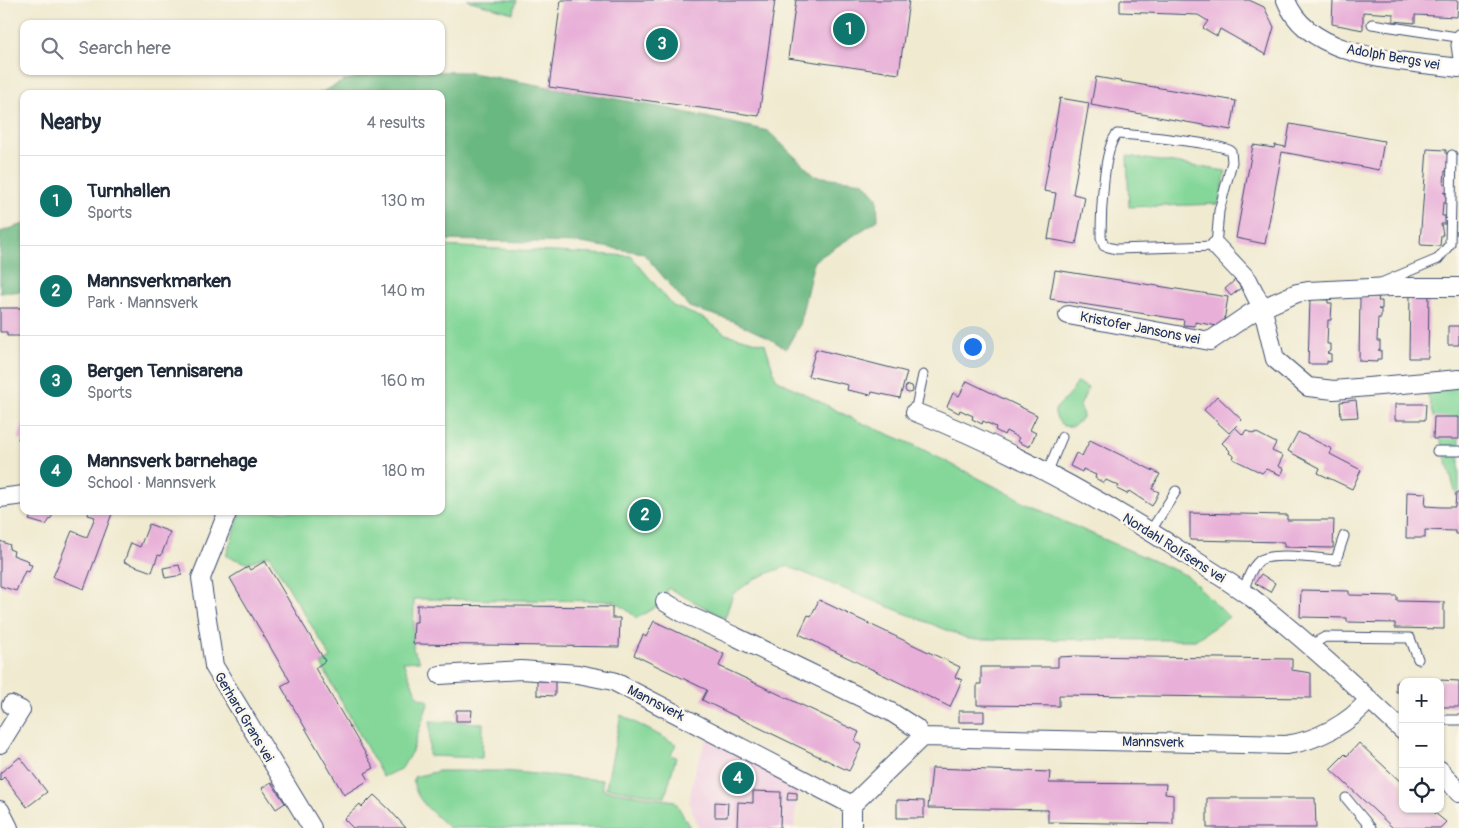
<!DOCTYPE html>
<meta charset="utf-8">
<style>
:root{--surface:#fff;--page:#f2f2f3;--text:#1f2937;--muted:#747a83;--line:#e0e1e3;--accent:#0f766e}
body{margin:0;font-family:Pangolin,sans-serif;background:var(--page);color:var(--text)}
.controls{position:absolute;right:15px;bottom:15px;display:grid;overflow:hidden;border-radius:10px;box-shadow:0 1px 4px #0004}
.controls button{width:45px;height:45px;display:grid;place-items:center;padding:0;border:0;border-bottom:1px solid var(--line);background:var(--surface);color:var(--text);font:25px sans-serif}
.you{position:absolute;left:972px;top:346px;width:18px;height:18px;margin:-12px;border:4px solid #fff;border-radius:50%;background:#1a73e8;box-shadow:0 0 0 8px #1a73e833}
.badge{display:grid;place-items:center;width:32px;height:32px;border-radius:50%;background:var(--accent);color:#fff;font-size:16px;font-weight:700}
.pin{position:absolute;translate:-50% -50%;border:2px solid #fff;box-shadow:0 1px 5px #0006}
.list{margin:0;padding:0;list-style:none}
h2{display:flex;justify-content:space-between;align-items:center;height:65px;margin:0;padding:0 20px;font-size:21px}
h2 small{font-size:16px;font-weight:400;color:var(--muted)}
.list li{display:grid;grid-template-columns:32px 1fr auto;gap:15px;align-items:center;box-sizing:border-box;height:90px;padding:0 20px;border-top:1px solid var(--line)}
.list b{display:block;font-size:19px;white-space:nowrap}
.list p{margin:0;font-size:16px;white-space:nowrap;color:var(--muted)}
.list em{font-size:16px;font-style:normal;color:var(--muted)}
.icon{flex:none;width:28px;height:28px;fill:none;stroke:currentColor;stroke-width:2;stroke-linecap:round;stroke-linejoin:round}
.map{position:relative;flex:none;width:1459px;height:828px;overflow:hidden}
.search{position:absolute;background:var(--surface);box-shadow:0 1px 4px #0004;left:20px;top:20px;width:425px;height:55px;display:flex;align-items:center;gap:12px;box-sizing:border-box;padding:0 18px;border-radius:10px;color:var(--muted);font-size:19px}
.panel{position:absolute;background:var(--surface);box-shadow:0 1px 4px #0004;left:20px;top:90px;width:425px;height:425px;border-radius:10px}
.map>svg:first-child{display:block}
</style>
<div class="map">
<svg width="1459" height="828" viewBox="0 0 1459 828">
<rect width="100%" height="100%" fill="#fbf7ec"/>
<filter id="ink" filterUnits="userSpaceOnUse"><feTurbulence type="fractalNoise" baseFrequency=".02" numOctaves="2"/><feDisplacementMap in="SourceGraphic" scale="10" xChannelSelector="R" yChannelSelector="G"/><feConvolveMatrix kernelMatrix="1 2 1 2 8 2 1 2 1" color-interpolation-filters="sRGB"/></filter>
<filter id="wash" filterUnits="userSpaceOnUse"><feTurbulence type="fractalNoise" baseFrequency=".0096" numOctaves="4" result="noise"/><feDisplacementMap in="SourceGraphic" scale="20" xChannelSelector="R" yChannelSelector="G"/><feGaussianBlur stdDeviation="1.12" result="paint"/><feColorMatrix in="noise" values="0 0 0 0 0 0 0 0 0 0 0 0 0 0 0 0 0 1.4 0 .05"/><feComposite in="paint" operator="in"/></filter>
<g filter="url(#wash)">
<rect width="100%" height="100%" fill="#f0ead0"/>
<path fill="#f1d0e2" d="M707,738L798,786L794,828H699L689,802L695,770Z"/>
<path fill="#84d799" stroke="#50837c" d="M467,0H517L513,13Z
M1127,156L1226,171L1219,204L1129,207Z
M441,246L631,256L673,306L705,319L725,334L765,344L776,379L855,420L914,445L1058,519L1188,576L1229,617L1195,640L969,639L787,566L754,579L733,594L725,618L668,588L659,605L637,618L615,601L414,599L413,650L420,661L403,662L418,697L429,701L412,751L402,768L383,777L321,664L331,658L269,555L247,563L226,556L241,511H441Z
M1077,382L1088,388L1080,406L1083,415C1078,425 1074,427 1063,426C1047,409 1058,408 1068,396C1071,392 1074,386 1077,382Z
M1459,386V505L1426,389Z
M621,715L676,744L671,755L676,757L665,797L606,788Z
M430,721L483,723L482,758L429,756Z
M439,771H502L602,780L603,790L675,801L690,828H449C435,814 411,798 414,777Z"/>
<path fill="#6bb881" stroke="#437470" d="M387,71L466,72L666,108L768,131L815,176L864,182L877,197L878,220L814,261L799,326L786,349L769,338L733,321L689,307L643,253L580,243L441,240V94H318L346,80Z
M24,224V291L0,293V232Z"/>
<g id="blocks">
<path fill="#e8afd8" d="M561,0H775L759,116L549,87Z
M796,0H909L899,74L788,58Z
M1120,0H1249L1264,7L1274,27L1266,55L1220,29L1217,36L1203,28L1208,21L1198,15L1120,12Z
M1333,0H1458L1457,17L1415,15V23L1393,21V14L1363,12V30L1332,24Z
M1096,77L1236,101L1231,130L1091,105Z
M1060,98L1089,103L1073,194L1085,197L1076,244L1048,239L1056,193L1044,191Z
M1290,124L1384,141L1379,170L1282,152L1265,244L1236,238L1253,145L1274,148L1275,145L1286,147Z
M1427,149L1446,150V154H1450L1447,171H1445L1444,184H1448L1447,193L1443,192L1446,194V203H1443L1442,216H1445V224H1441L1443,235H1441L1440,246L1421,245L1420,243Z
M1055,270L1228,297L1223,327L1195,322V326L1183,325L1184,320L1050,299Z
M1235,280L1241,288L1231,296L1225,289Z
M1410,293L1429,294L1428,358H1409Z
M1360,297H1379L1378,301H1382V309H1378L1381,310V318H1378L1377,341H1380V349L1378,350H1381V359H1377V362L1359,361Z
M1310,299L1328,300V303H1332L1331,320H1328L1327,344H1330V351L1327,353L1331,354V362L1327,361V364H1308Z
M0,308H24V336H7V332H0Z
M1448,326H1459V345H1448Z
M816,349L907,372L900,398L872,392L871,395L847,390L848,385L808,376Z
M967,381L1037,415L1030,430L1036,433L1029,447L1017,441L1019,438L1006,431L1004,435L995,430L996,427L983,421L982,424L972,419L973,416L960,410L959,413L947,407L953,393L959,396Z
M905 389a4 4 0 1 1 8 0a4 4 0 1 1-8 0Z
M1217,396L1242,420L1229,433L1204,410Z
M1356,400L1358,417L1341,418L1340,402Z
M1395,404H1426L1425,420H1395Z
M1434,417H1459V439H1433Z
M23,424H24V441L18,439Z
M1236,428L1243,435L1246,430L1254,434L1255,432L1276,443L1272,451L1283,456L1278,466L1284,469L1281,475L1266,469L1262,473L1233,459L1234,456L1229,453L1230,451L1222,443Z
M1298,432L1332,449L1330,454L1361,470L1352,489L1318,473L1320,468L1288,451Z
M1090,440L1160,474L1152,489L1159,492L1152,506L1129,491L1127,494L1117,489L1119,486L1106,480L1104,483L1095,478L1096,475L1083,469L1082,472L1070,466L1076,453L1082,456Z
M1407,492L1426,493L1425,506L1441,507H1455L1456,493H1459V534H1455V531L1425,530V538H1406Z
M34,511H48L53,515L46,525L29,520Z
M89,511H113L84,589L53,577L72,531L87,537L95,517L88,515Z
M1190,513L1287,515V520H1334L1333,548L1284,547V542L1190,540Z
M149,524L170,532L161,556L158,555L152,572L124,562L131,543L140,547Z
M0,541L10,545L9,549L14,551L13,555L29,561L28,564L32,565L29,572L25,571L16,591L0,586Z
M265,561L325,661L315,668L374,768L365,773L369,780L344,795L281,686L290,681L230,578L248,567L250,570Z
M179,565L182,575L165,578L163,568Z
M1261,574L1275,583L1270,592L1255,583Z
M1301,590L1349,591V595L1397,596V601L1444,602V629L1395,628V623L1347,622V618L1300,617Z
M819,600L960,667L955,677L962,680L950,707L799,634L808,615L811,616Z
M417,605L612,607V618H620L619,647L413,644L414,622H417Z
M654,621L724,654L719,666L859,732L855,741L862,745L849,771L702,700L707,690L634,655L643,635L646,637Z
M1078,656L1292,659V670L1311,673V698L1059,695V706L977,705V684H981V667H1058V657Z
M1404,680H1434V682H1404Z
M1440,680L1459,681V707H1440Z
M537,681H555V696L537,695Z
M1396,682H1403V692H1396Z
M456,710H472L471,721H456Z
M959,711H984V722H959Z
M1359,743L1402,783L1403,809H1430L1446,822L1440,828H1393L1330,769L1345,754L1347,756Z
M20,757L47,792L27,807L4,777L0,781V773Z
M932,768L1050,772L1049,783L1166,784L1165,794L1173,795V824L1048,822V810L928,808Z
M271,782L285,803L276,809L262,788Z
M753,791L781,792L780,828H737L738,802L753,803Z
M788,792L797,793V800H787Z
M374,795L389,809L406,828H353L344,819L360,804L362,807Z
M1207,798H1315L1316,828H1207Z
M897,800L924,801V818H897Z
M715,802L728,803L727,817H715Z"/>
</g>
</g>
<g filter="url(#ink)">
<use href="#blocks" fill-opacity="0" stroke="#3b4b6f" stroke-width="1"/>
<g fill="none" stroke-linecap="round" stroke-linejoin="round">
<defs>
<path id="service" d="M1372,24L1457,37
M1459,34L1456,45L1459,66
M1117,134C1135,135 1221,143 1231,151L1232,162L1219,211L1216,246L1116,249L1104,246L1101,237C1101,216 1103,147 1117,134Z
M1381,283L1438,259L1450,244L1452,155
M915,412L923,375
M1437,451H1459
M1047,473L1062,437
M1150,532L1176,491
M1243,592C1247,581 1250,569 1259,561C1271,551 1320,559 1336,560L1344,536
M1309,646L1325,637L1410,638L1418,659
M1440,720H1459
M1346,798L1371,828"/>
<path id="minor" d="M1286,0C1308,60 1406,61 1459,68
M1216,246L1248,280L1263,310L1275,359L1308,387L1334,390L1459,379
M1068,315L1210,341L1251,313L1297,293L1308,291L1390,287H1459
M915,412C1004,446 1089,493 1170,544C1197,562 1226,579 1252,598C1305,639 1354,685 1403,731
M0,498L24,495
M228,511L201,578L214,666L312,828
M665,602L683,613L734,636L891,712L916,728L922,737
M440,675L521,670L578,674L613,681L852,805V828
M0,744L21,710L11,705
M1440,770L1459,793
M852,805L922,737L1286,745C1316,741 1351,723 1369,699
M0,810L9,828"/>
</defs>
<use href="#service" stroke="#3b4b6f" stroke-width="11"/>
<use href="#minor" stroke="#3b4b6f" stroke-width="20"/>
<use href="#service" stroke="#fff" stroke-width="9"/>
<use href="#minor" stroke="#fff" stroke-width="18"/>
</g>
</g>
<g text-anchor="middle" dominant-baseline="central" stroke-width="5" stroke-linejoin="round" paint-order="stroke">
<g font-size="14" fill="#1b2f5e" stroke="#fbf7ec">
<text transform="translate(1393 57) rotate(10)">Adolph Bergs vei</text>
<text transform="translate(1140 328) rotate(11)">Kristofer Jansons vei</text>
<text transform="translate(1174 548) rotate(32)">Nordahl Rolfsens vei</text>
<text transform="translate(656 703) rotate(27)">Mannsverk</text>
<text transform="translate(244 717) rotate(59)">Gerhard Grans vei</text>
<text transform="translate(1153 742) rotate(1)">Mannsverk</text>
</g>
</g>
</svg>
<div class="controls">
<button>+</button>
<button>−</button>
<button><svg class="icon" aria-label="locate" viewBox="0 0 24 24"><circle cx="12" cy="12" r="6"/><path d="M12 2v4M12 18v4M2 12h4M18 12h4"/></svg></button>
</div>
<div class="you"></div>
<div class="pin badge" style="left:849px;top:29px">1</div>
<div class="pin badge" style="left:645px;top:515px">2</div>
<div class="pin badge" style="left:662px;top:44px">3</div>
<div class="pin badge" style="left:738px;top:778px">4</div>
<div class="search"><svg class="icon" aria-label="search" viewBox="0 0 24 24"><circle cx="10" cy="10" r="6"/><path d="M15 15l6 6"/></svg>Search here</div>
<section class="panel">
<h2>Nearby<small>4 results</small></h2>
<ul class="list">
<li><span class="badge">1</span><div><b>Turnhallen</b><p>Sports</p></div><em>130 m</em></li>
<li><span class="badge">2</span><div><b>Mannsverkmarken</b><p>Park · Mannsverk</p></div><em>140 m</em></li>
<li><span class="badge">3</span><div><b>Bergen Tennisarena</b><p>Sports</p></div><em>160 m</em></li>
<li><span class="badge">4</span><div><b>Mannsverk barnehage</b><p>School · Mannsverk</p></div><em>180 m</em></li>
</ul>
</section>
</div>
